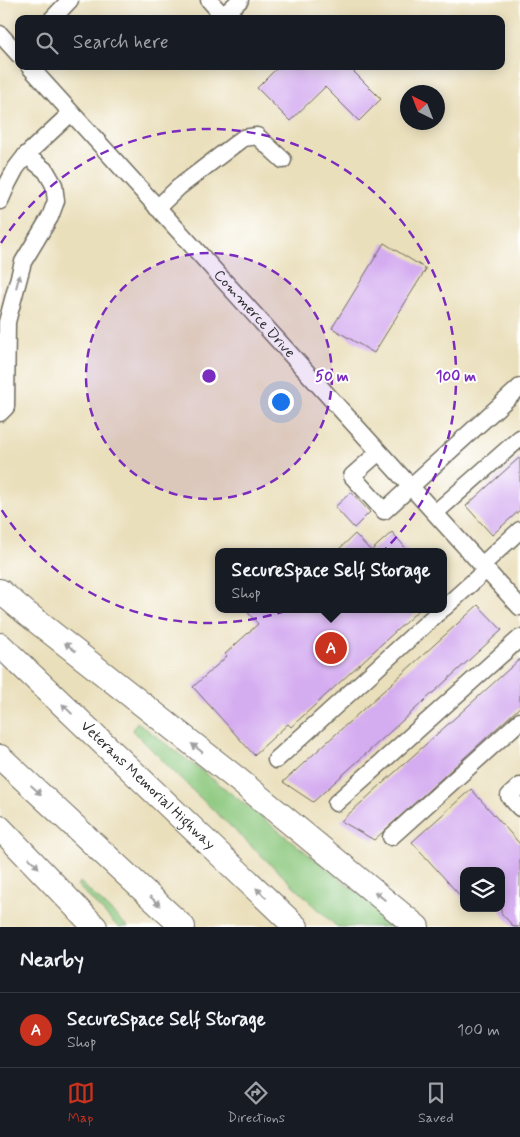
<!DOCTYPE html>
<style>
:root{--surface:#171b24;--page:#20242c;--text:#f1f3f6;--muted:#9ea1a6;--line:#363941;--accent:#c8321e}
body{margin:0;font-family:Mynerve,sans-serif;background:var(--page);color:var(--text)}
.controls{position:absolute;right:15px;bottom:15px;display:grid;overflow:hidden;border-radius:10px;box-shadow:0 2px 12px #0003}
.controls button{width:45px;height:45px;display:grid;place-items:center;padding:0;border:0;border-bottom:1px solid var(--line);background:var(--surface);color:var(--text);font:25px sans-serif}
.compass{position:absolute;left:400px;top:85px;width:45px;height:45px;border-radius:50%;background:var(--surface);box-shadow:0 2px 12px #0003;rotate:318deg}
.you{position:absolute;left:280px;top:401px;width:18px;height:18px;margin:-12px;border:4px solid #fff;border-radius:50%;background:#1a73e8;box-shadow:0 0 0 8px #1a73e833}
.badge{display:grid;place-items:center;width:32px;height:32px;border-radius:50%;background:var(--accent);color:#fff;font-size:16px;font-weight:700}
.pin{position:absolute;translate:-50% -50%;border:2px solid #fff;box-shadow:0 1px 5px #0006}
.popup{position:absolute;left:215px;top:548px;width:232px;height:65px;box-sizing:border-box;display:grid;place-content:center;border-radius:10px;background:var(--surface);filter:drop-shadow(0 1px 4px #0005);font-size:16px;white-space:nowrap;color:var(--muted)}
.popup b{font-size:19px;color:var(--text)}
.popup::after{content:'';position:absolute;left:50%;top:100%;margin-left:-10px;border:10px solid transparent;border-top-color:var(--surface)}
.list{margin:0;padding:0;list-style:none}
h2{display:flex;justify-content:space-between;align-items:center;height:65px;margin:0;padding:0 20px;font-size:21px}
h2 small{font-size:16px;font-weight:400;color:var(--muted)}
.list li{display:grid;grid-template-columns:32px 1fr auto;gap:15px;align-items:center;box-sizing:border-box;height:75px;padding:0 20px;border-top:1px solid var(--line)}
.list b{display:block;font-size:19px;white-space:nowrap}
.list p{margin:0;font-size:16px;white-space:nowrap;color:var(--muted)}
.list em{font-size:16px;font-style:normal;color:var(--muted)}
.icon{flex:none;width:28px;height:28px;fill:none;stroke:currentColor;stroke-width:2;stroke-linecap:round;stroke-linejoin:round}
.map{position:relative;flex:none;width:520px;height:927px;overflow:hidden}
.search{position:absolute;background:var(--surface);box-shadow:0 2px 12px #0003;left:15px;right:15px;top:15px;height:55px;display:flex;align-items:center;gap:12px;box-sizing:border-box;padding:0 18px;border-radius:10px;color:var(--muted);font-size:19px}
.sheet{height:140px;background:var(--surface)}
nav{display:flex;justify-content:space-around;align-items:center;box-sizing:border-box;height:70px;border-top:1px solid var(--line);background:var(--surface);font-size:14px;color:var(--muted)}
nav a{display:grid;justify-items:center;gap:2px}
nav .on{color:var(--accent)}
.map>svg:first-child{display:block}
</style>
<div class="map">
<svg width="520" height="927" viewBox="0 0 520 927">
<rect width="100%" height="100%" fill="#fff"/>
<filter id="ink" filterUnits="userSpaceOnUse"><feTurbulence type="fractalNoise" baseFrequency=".02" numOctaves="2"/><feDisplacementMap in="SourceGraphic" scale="10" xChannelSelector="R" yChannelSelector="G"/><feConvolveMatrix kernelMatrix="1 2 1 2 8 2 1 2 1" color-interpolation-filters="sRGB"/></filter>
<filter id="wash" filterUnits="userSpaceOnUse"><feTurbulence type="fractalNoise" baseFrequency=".0096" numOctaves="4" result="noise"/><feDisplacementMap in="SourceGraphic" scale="20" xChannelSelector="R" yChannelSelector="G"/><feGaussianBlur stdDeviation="1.12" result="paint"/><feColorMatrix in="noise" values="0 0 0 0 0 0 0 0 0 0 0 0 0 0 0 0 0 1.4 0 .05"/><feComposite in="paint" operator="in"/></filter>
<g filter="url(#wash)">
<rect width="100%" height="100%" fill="#eadfbb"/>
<path fill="#8bc77d" stroke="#5b7954" d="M137,722L223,787L401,927H337L191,789L132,730Z
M80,882L128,927H118L77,885Z"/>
<g id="blocks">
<path fill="#d4acf0" d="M279,66H348L381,99L359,121L325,87L290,121L257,88Z
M384,243L426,269L374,353L332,328Z
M520,457V510L492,535L466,506Z
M351,492L370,512L354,528L335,507Z
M392,532L409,552H336L355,534L371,551Z
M478,605L502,630L313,802L283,782Z
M245,609H420L291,727L288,724L254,755L193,687L227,656L225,654L258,624Z
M520,659V707L374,840L341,821Z
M471,789L520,844V927H514L501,913V871H464V900L412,842Z"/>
</g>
</g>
<g filter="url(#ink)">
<use href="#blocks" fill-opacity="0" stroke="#6e6a5d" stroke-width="1"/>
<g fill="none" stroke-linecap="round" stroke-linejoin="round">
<defs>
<g id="minor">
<path d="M209,0L223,16L240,0"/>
<path d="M52,19L70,0"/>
<path d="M0,34L19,55"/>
<path id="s1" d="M29,66L520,607"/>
<path d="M0,201L8,183L16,168L26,155L71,113"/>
<path d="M157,208L179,187L243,138L257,136L283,160"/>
<path d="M0,413L6,407L7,322L23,262L50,217L56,201L54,185L46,171L26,155"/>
<path d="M379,452L352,476L384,511L520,387"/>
<path d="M435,513L520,438"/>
<path d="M482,565L520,530"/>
<path d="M444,608L486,570"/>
<path d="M276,760L442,609"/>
<path d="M520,786L509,796L520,808"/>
<path d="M336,803L520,638"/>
<path d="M391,837L520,721"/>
</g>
<g id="highway">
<path d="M0,591L25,612L236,778L417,927"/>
<path id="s2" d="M0,645L296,927"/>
<path d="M0,757L183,927"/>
<path d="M0,828L95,927"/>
</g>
</defs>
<use href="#minor" stroke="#6e6a5d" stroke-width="19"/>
<use href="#highway" stroke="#6e6a5d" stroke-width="26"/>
<use href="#minor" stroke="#fff" stroke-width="16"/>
<use href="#highway" stroke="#fff" stroke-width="24"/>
</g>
<defs><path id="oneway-solid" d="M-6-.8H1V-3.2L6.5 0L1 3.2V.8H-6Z" transform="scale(1.25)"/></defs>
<g fill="#a0a0a0">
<use href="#oneway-solid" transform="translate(18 281) rotate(-75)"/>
<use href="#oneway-solid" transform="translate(70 647) rotate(-142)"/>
<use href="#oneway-solid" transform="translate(67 709) rotate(-136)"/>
<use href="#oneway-solid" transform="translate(197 748) rotate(-142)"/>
<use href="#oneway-solid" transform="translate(36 790) rotate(43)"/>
<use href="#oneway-solid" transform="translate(34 863) rotate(46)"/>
<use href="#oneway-solid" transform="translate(261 893) rotate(-136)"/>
<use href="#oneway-solid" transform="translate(380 896) rotate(-141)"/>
<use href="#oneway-solid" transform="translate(155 901) rotate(42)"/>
</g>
</g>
<circle cx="209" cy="376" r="123" fill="#7b2cbf" fill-opacity=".12"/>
<g fill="none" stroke="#7b2cbf" stroke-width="2.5" stroke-dasharray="9 6">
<circle cx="209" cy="376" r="123"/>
<path d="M1 243A247 247 0 1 1 1 509"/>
</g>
<g text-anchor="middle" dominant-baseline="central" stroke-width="4" stroke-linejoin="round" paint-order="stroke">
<g font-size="15" fill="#2b2b2b" stroke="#fff">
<text stroke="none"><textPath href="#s1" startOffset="335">Commerce Drive</textPath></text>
<text stroke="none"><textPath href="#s2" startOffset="204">Veterans Memorial Highway</textPath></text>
</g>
</g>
<circle cx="209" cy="376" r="8" fill="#7b2cbf" stroke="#fff" stroke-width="2.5"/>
<g font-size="15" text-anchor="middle" font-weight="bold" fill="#7b2cbf" stroke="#fff" stroke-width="4" stroke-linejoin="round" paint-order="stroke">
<text x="332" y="381">50 m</text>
<text x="456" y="381">100 m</text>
</g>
</svg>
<div class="controls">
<button><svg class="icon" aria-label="layers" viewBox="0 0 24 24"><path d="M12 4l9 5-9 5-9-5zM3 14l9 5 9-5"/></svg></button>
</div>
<svg class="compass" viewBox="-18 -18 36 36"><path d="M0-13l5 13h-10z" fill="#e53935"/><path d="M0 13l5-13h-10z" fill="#9ea1a6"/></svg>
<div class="you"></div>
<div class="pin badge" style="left:331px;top:648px">A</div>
<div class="popup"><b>SecureSpace Self Storage</b>Shop</div>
<div class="search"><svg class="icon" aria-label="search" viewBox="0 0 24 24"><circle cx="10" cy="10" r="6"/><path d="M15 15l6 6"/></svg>Search here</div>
</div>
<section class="sheet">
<h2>Nearby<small></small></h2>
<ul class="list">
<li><span class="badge">A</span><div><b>SecureSpace Self Storage</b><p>Shop</p></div><em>100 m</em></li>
</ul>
</section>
<nav>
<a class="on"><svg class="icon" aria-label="map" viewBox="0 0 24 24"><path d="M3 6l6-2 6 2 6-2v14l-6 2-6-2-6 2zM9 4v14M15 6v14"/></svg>Map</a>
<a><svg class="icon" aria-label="directions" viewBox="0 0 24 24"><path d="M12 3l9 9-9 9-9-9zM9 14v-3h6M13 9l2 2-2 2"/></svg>Directions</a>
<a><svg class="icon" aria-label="saved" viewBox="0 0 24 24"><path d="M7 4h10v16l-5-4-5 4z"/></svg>Saved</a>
</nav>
